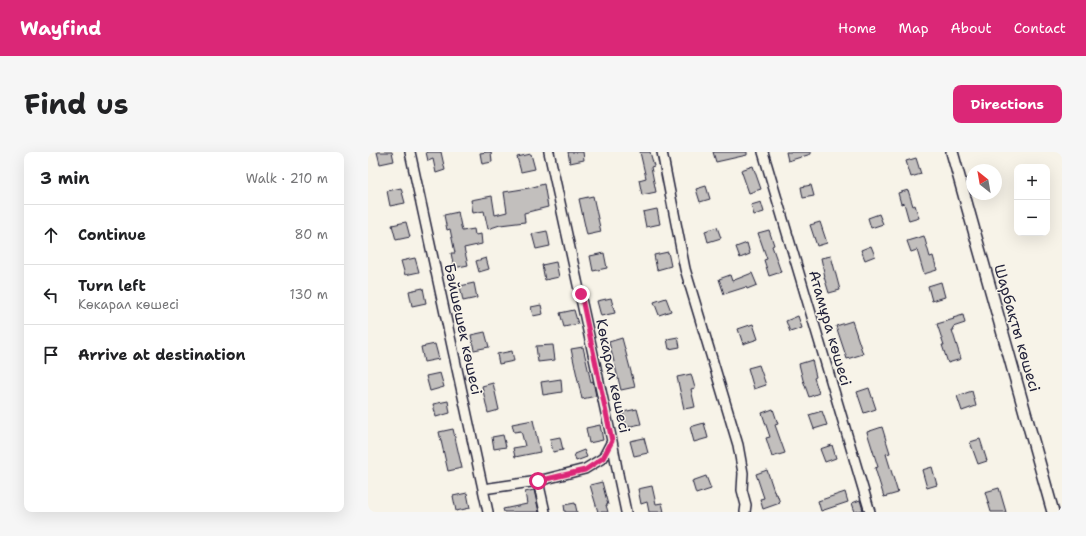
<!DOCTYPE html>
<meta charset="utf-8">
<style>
:root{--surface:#fff;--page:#f6f6f6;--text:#202124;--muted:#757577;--line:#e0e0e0;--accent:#db2777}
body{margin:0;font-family:"Shantell Sans",sans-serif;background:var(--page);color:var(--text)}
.controls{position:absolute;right:12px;top:12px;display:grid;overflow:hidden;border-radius:8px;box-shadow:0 4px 16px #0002}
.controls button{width:36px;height:36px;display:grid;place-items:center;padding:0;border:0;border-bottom:1px solid var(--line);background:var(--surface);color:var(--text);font:20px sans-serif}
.compass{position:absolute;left:598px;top:12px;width:36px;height:36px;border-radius:50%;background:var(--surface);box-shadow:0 4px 16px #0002;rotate:329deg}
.stop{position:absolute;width:12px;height:12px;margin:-9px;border:3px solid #db2777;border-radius:50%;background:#fff}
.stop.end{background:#db2777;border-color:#fff;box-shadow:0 1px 4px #0008}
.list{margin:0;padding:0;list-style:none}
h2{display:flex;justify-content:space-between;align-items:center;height:52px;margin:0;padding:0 16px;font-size:17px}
h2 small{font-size:13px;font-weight:400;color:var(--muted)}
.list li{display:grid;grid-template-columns:26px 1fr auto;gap:12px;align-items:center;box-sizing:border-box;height:60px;padding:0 16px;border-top:1px solid var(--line)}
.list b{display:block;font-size:15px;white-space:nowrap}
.list p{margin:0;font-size:13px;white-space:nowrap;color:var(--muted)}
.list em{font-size:13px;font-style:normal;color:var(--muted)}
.icon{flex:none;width:22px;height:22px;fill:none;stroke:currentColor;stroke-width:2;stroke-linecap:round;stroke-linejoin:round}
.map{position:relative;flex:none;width:694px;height:360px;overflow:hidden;border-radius:8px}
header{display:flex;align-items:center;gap:24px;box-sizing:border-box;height:56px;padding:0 20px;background:var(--accent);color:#fff}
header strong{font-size:19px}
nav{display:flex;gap:22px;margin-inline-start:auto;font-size:14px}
.intro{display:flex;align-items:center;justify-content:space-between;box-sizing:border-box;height:96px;padding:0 24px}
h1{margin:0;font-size:28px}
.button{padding:10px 18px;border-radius:8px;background:var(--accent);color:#fff;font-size:14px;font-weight:700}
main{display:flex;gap:24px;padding:0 24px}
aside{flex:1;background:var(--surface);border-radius:8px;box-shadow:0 4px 16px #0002}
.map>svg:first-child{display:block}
</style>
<header>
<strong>Wayfind</strong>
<nav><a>Home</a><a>Map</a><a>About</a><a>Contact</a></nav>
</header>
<div class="intro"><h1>Find us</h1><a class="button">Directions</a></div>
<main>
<aside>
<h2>3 min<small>Walk · 210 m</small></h2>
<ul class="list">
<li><svg class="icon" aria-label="ahead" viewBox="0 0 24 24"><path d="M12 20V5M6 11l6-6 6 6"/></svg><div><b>Continue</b></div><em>80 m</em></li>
<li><svg class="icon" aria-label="left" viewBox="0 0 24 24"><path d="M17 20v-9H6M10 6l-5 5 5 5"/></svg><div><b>Turn left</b><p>Көкарал көшесі</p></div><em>130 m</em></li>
<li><svg class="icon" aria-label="arrive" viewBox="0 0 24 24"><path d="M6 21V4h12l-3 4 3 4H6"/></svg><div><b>Arrive at destination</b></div></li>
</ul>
</aside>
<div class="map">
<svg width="694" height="360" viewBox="0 0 694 360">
<rect width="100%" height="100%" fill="#f7f3e8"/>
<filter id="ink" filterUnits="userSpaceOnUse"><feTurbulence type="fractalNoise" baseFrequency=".025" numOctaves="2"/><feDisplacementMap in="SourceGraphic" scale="8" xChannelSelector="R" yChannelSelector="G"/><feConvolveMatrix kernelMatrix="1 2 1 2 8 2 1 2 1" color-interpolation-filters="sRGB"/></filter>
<g filter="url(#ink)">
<path fill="#c2bfbd" stroke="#22223b" d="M9,0H24L26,9L12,12Z
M58,0H73L77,18L68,21L65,7L60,9Z
M119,0H123L124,10L114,12L112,1Z
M200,0H215L216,8L202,11Z
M272,0H282L286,14L283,15L288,40L274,43L271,28L278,26Z
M345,0H379V3L348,10Z
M418,0H443V2L420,9Z
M163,2L167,17L153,20L149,5Z
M548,6L553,22L543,25L538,9Z
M385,14L393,37L381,41L373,18Z
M176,32L180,55L156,61L157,70L132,73L120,77L116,59L105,61L103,48L124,44L127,63L139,60L136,40L161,36Z
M443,33L446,44L435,46L433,35Z
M338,34L342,47L332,50L328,37Z
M33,36L37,51L22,54L19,39Z
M540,38L545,54L547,53L551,66L541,69L536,51L533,52L530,41Z
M225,44L233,80L219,83L211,47Z
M393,50L396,60L386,63L383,53Z
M289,57L292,72L278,75L275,60Z
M90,60L94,79L106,77L107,83L113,82L114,92L96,96L100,113L86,116L83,101H87L82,77L79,78L76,63Z
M511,62L515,72L503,76L500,66Z
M38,70L42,85L28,88L24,73Z
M452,70L459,91L449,94L442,73Z
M349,75L353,86L340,90L337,79Z
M401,78L406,93L404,94L413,120L401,124L396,108L399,107L390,81Z
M179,79L182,94L168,97L164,82Z
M556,84L562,105L565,104L569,118L556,122L549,98L543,100L539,89Z
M379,91L382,102L372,106L368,95Z
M503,94L507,104L497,108L493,98Z
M300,100L303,114L289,118L286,103Z
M236,101L239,116L225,119L222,104Z
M463,104L472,138L461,141L456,125H457L453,106Z
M47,106L51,120L37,123L33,109Z
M118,106L121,117L111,120L108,109Z
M188,110L191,125L177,128L174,113Z
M384,121L389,133L379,137L378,135L356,142L351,127L362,123L364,129Z
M573,130L577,145L564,149L560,134Z
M106,131L109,146L95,149L92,134Z
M55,136L58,151L44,154L41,139Z
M243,146L247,161L233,164L229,149Z
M298,146L303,159L291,163L286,150Z
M173,153L175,162L165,164L163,155Z
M206,158L210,172L196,175L192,161Z
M595,163L597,171L585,175L586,178H584L593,207L580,211L574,193H576L569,172L586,167L585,166Z
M430,164L434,176L422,180L418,169Z
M484,169L495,202L479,207L468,174Z
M385,172L390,187L375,192L370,177Z
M117,180L121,195L106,198L103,183Z
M310,185L312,195L301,197L299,187Z
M254,186L267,235L253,238L241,190Z
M67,192L71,207L56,210L53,195Z
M185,193L187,208L170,210L168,194Z
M215,195L223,230L225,229L228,244L214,247L203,197Z
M144,199L146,209L131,212L129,202Z
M444,208L448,225L446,226L451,241L441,245L435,228L431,212Z
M391,213L398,233L386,237L380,216Z
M72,221L76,235L62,239L58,224Z
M323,222L327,236L323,237L327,255L316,257L309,225Z
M193,227L194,240L175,243L173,230Z
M125,231L131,258L120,261L114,234Z
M501,236L508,257L496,261L489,240Z
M604,239L608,254L594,259L589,244Z
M80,249L82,261L68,265L65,252Z
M269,257L273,272L258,275L255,260Z
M405,257L410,272L407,273L417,301L404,305L398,286L402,285L394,261Z
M454,259L459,273L446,277L441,263Z
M165,268L172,300L147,305L145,296L157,294L153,279L146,280L144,272Z
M336,271L340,286L326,290L322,275Z
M232,273L235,288L221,291L218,276Z
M514,275L522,301L518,302L530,341L516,345L507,316L510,315L499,280Z
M85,277L94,316L80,319L71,280Z
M135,283L138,295L126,297L124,285Z
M192,285L195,298L185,300L182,287Z
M276,286L280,301L266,304L262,289Z
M612,287L619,309L610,312L602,290Z
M464,293L468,306L457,310L452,297Z
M216,298L219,305L208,309L206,302Z
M564,315L569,333L559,336L554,318Z
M399,318L407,342H409L412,351L395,357L392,347L396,346L388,322Z
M338,324L343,337L328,342L324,329Z
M234,330L240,353H238L240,360H230L222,333Z
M284,334L288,352L294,351L296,360H281L279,350L273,352L270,337Z
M631,336L638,360H623L617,340Z
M166,338L171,360H136L135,357L159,352L157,340Z
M477,340L480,350L453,359L450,349Z
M99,341L102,356L88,359L85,344Z
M492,348L495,358L487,360L484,351Z
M207,351L209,360H197L196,353Z"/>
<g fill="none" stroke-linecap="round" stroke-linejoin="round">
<defs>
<path id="minor" d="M42,0L120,360
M181,0L244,289L250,322L258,360
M294,0L317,117L370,293L375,321L374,338L378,353L377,360
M395,0L502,360
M170,329L177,360
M115,337L170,329L217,317L235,306L244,289"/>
<path id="tertiary" d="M584,0L685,360"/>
</defs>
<use href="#minor" stroke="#22223b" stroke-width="12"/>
<use href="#tertiary" stroke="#22223b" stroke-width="14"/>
<use href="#minor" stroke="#f7f3e8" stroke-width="9"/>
<use href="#tertiary" stroke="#f7f3e8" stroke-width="11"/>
</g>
</g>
<g fill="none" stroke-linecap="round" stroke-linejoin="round" filter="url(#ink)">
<path stroke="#db2777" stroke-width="5" d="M170,329L217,318L235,306L244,289L213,142"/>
</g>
<g text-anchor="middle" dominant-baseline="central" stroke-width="3" stroke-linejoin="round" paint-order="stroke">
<g font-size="15" fill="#22223b" stroke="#f7f3e8">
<text transform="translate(462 176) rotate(74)">Атамұра көшесі</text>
<text transform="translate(649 176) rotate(74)">Шарбақты көшесі</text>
<text transform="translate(95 177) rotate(78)">Бәйшешек көшесі</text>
<text transform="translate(245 224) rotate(78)">Көкарал көшесі</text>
</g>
</g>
</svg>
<div class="controls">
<button>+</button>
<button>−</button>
</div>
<svg class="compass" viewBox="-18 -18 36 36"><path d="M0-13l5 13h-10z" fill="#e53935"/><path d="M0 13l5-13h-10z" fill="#757577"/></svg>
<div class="stop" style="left:170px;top:329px"></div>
<div class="stop end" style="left:213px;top:142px"></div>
</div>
</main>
